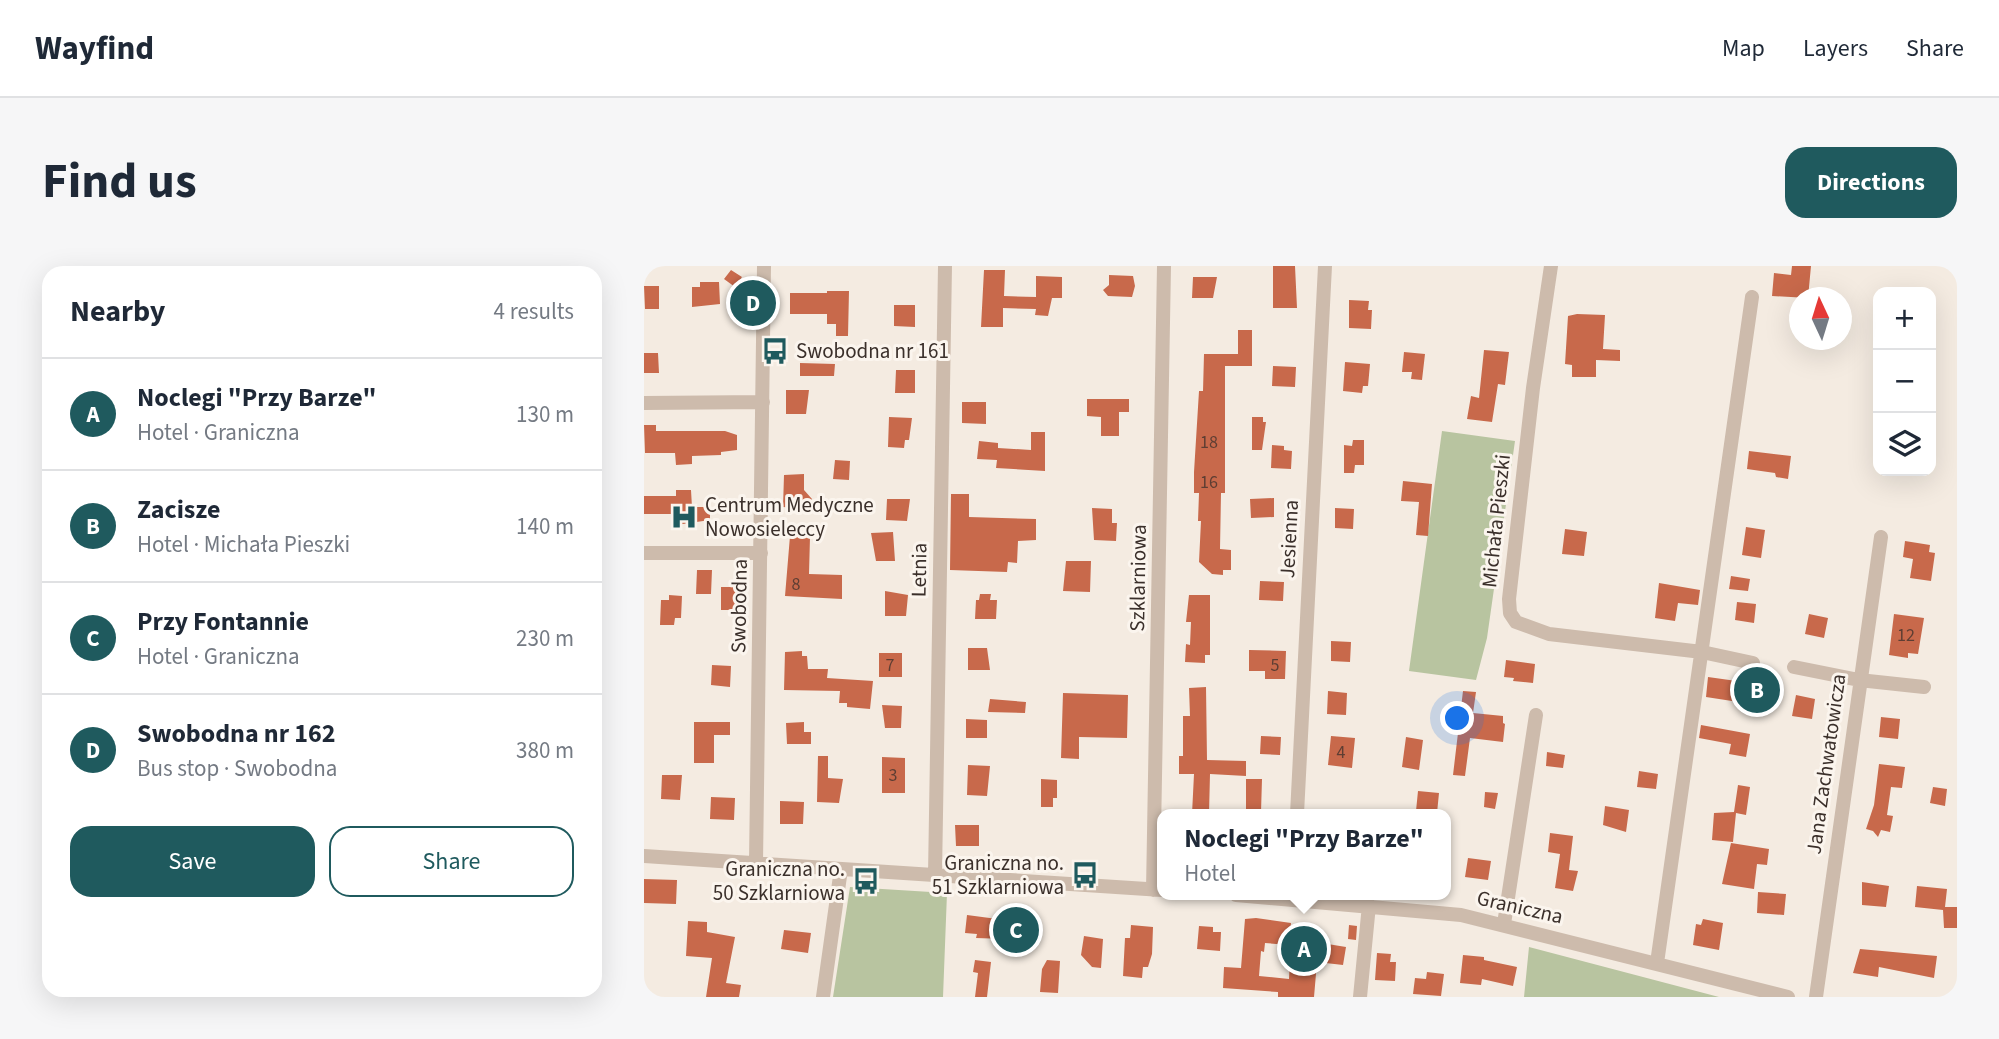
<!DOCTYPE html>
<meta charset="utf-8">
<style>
:root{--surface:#fff;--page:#f6f6f7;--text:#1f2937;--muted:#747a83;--line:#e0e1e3;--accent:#1f5a5e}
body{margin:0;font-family:"Source Sans 3",sans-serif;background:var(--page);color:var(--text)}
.controls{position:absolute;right:21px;top:21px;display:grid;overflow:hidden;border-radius:14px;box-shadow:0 7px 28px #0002}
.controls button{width:63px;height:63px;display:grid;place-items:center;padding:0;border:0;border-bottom:2px solid var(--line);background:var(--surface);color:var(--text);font:35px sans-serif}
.compass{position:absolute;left:1145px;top:21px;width:63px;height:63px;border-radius:50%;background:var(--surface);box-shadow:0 7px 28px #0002;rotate:356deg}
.you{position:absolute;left:814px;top:453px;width:24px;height:24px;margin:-18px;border:5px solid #fff;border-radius:50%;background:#1a73e8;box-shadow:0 0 0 10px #1a73e833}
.badge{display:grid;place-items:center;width:46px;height:46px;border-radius:50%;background:var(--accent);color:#fff;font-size:23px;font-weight:700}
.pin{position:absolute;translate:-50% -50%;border:4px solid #fff;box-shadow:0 2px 7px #0006}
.popup{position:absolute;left:513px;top:543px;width:294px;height:91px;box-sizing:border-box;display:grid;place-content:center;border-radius:14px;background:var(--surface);filter:drop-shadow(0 2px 5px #0005);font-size:23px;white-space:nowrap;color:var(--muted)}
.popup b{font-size:26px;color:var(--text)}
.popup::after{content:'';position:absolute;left:50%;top:100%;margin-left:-14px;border:14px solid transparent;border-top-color:var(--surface)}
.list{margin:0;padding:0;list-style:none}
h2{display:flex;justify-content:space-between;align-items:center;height:91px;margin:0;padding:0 28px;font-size:30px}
h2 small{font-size:23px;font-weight:400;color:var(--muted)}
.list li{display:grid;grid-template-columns:46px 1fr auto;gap:21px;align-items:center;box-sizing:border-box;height:112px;padding:0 28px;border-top:2px solid var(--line)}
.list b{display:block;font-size:26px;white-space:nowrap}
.list p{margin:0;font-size:23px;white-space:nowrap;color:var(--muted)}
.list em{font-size:23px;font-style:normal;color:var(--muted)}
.actions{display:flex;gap:14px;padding:21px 28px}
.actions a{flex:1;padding:16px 0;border:2px solid var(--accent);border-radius:21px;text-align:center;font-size:24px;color:var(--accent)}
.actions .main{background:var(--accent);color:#fff}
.icon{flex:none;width:38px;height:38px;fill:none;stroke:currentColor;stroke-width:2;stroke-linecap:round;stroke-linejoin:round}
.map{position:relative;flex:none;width:1313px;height:731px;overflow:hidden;border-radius:21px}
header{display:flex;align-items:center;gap:42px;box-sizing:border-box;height:98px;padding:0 35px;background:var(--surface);border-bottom:2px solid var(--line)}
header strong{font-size:33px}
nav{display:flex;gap:38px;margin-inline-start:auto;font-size:24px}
.intro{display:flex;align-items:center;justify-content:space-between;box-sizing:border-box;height:168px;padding:0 42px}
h1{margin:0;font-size:49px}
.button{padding:18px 32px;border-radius:21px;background:var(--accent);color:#fff;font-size:24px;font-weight:700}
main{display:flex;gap:42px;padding:0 42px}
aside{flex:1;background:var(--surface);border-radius:21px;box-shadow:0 7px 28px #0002}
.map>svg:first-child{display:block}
</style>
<header>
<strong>Wayfind</strong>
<nav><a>Map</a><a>Layers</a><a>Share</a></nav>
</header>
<div class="intro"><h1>Find us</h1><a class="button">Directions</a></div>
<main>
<aside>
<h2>Nearby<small>4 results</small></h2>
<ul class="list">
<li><span class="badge">A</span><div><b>Noclegi &quot;Przy Barze&quot;</b><p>Hotel · Graniczna</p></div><em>130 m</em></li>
<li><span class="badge">B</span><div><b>Zacisze</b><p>Hotel · Michała Pieszki</p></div><em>140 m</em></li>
<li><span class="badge">C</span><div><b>Przy Fontannie</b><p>Hotel · Graniczna</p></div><em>230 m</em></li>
<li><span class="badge">D</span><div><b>Swobodna nr 162</b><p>Bus stop · Swobodna</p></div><em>380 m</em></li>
</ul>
<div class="actions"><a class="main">Save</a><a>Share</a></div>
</aside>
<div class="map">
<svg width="1313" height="731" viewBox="0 0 1313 731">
<rect width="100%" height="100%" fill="#f4ebe1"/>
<path fill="#b8c4a0" d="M798,165L871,175L843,372L832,414L765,405Z
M206,621L303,627L299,731H189Z
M885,681L1075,731H880Z"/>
<path fill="#c8694b" d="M629,0H651L653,42H629Z
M1148,0H1167L1164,32L1128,30L1130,7L1147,9Z
M87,4L98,11L91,21L80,13Z
M340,4H361L360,30L392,31V10L418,11V32H408L404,50L391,49L392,43L359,42V61H337Z
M465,9L489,10L491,20L488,31L464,30L459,24L465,19Z
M549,11H573L569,32H548Z
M56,16H75L76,38L48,41V21H56Z
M0,20H15V43H1Z
M183,25H205L204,70H192V58H183V48H146V27H183Z
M705,34L725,35L724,44H728L727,63L705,62Z
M250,39H271V61L250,60Z
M933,48L961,49L959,83L976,84V95L952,94V111H928V99L921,98L924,50Z
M594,64H608V100H581V227H577L576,283L587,284V304H579V309L568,308L555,296L557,255H554L555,227H550V206L555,125H559L560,88H594Z
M840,84L865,86L861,119L854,118L848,156L823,153L827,130L835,132Z
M760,86L781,88L778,114L767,113L768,106H758Z
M0,87H14L15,107H0Z
M701,96L726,98L724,120H719L718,127L699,125Z
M156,97L191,98L190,110H156Z
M629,100L652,101L651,121L628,120Z
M252,104H271V127H251Z
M142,124H165L162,148H142Z
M443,133H485V146H475V170H457V151L443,150Z
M318,136H342V158L318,157Z
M245,151L268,152L265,174H261L260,182L244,181Z
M608,151H619V156H622L618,184H608Z
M0,159H12V165H81L93,169V184L77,186V189L48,190V198L32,199L31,187H1Z
M387,166H401V205L352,202L353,194L333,193L335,175L354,177V182L387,184Z
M709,174H720V199H711L710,207H700V179L708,180Z
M628,179L640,180V184L648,185L647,203L627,202Z
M1105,185L1147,190L1144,213L1132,211L1131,207L1103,203Z
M191,194L206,195L205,214L189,213Z
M160,208V224L168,233L162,243L139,241L140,209Z
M759,215L788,218L784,270L772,269L775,236L757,235Z
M32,224H47L48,241H66V254L32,259V248H0V230H32Z
M307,228H325V251L392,253V274L374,275L373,297L364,296L363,306L306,304Z
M630,232V251L607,252L606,233Z
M243,233H266L263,255L242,254Z
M448,242L468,243V257H473L472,275L450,274Z
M691,242L710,243L709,263L691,262Z
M1102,261L1121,264L1117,292L1098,289Z
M921,263L943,266L940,290L918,288Z
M249,266L251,295H232L227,267Z
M146,270L166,271L165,308L198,309V333L141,330Z
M1261,275L1286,279L1285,286L1291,287L1287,315L1266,312L1269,293L1259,291Z
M422,295H447L446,326L419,325Z
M53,304H68L67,328H52Z
M1087,310L1106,313L1104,325L1085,323Z
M616,315L640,316L639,335L615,334Z
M1015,317L1056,324L1054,339L1034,337L1031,355L1011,352Z
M77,321H98L97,344H77Z
M241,325L264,329L262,350H241Z
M336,328H347L346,334H353L352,353H331L332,334H335Z
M25,329L38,330L37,352H31L30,359H16L17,334H25Z
M545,329H566V389H561V397L541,396L542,378L546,379L547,356H542Z
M1093,336L1112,338L1110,357L1091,354Z
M1165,348L1184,352L1180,372L1161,368Z
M1250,348L1280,352L1274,388L1264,387V392L1245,389Z
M687,375L707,376L706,396L687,395Z
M324,382H343L346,404H324Z
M605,384L642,385L641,413H621V405H605Z
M158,385V390H163L164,403H184L183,412L229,415L226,443L203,441V437H195L196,425L140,424L141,386Z
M235,387H258V411H235Z
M862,394L891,398L889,417L869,415L870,412L860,411Z
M68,399L87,400L86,421L67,419Z
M1064,411L1121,419L1117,444L1101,442V437L1062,431Z
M562,421L563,494L602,495V510L566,508L565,548H548L550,508H535V490H539V450H546L545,422Z
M684,425L703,427L702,449L683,448Z
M819,425L832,426L829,447L859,450V457L861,458L859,476L826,472L821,510L809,509Z
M419,427L484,429L483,472L435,471V493L417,492Z
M1152,429L1171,433L1168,453L1148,450Z
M346,433L382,436L381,447L344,446Z
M238,439L258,440L257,462H241Z
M1237,451L1256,453L1254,473L1235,471Z
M322,453L343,454V472H322Z
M50,456H86V469H70V497H50Z
M160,456V466H167V478H143L142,457Z
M1057,459L1106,468L1102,491L1085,488L1087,478L1055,472Z
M617,470L637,471L636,489L616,488Z
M687,470L711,472L708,502L684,499Z
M762,471L779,474L775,504L758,501Z
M903,486L921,489L919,502L902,500Z
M174,490H184V512L199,513L195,537L173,536Z
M238,491L261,492V527H238Z
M1235,498L1261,501L1258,522L1247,521L1243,549L1249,550L1246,566L1237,564L1234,571L1229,565L1222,563L1230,539Z
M324,499L346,500L343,530L323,529Z
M995,505L1014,508L1012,523L993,521Z
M18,509H38L36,534L17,533Z
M397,513L413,514V532H409V541H397Z
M602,513H618L617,546L602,545Z
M1094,519L1106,521L1102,549L1092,547L1089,576L1068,574L1070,547L1090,546Z
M1289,521L1303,523L1301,540L1286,537Z
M774,525L795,527L793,547L772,545Z
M841,526L854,527L851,543L840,541Z
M67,531L91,532L90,554L66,553Z
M136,535L160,536L159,558H136Z
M961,540L985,544L982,566L959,559Z
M311,559H335V580H312Z
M906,567L929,570L925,604L934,605L929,625L911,622L916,588L904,586Z
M1087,577L1125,583L1123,599L1113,598L1110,623L1078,618Z
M824,592L847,595L844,614L821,611Z
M0,613L33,614L32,638L0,637Z
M1218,616L1245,620L1242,641L1218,639Z
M1273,620L1303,623L1301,641H1313V662H1300L1299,644L1271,641Z
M1114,626L1142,628L1140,649L1113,647Z
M323,649L383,657L380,681L360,679L361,673L332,672L333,668L321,667Z
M612,652L647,657L645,679L621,677L620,686L617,685L615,710L645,713L647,672L702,681L699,699L673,696L670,731H634V726L579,722L580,701L597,702L601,653Z
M1059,653L1079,657L1075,684L1049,679L1052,658L1057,659Z
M44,655L63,656V666L91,671L82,717L97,719L95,731H62L68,692L42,690Z
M487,659L509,661L508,688L504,701H499L498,712L479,710L481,672H486Z
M705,659L713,660L712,674L704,673Z
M555,660L569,661V666H577L576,685L553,683Z
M140,664L167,667L164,687L137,683Z
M440,670L459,673L457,702L448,701L437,689Z
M1216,683L1293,690L1290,712L1235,701L1234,711L1209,707Z
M733,687L747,688L746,696H752L751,715L731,714Z
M819,689L840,691V694L873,701L869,720L838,713L837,719L816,717Z
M331,694L347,696L343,731H331L334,707L329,706Z
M403,694L416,695L414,727L396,726L398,703Z
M783,706L800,708L797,730L769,728L771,712L782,713Z"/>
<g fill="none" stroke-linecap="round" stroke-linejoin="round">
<path stroke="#cdbbac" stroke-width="14" d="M907,0L889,122L865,333L866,347L872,356L905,368L1058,386L1109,397
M0,137L119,136
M0,287H117
M1150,401L1215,414L1280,421
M653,548L681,0
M0,590L518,624
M112,597L120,0
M291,609L301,0
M509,624L520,0
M592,629L817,649L1144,731
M860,658L892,449
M1013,697L1108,31
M179,731L197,603
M716,731L725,639
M1172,731L1237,271"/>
</g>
<defs>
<symbol id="bus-bare" viewBox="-9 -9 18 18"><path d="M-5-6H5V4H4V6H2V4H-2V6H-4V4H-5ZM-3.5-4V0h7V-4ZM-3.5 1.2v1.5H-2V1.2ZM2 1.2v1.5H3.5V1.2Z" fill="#1f5a5e" stroke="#fbf5ee" stroke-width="2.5" paint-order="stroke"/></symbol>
<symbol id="hospital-bare" viewBox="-9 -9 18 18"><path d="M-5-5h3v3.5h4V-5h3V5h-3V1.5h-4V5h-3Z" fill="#1f5a5e" stroke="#fbf5ee" stroke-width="2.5" paint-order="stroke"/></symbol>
</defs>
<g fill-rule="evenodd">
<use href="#bus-bare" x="112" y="66" width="38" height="38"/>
<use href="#hospital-bare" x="21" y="232" width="38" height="38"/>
<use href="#bus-bare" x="422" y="590" width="38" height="38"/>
<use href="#bus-bare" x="203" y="596" width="38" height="38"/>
</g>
<g text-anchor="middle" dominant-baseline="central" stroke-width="6" stroke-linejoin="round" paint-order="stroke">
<g font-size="18" fill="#5e3e33">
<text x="565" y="176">18</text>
<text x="565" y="216">16</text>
<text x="152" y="318">8</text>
<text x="1262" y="369">12</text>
<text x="246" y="399">7</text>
<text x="631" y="399">5</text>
<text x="697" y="486">4</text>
<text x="249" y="509">3</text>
</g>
<g font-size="21" fill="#3b302b" stroke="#fbf5ee" text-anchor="start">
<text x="152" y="85">Swobodna nr 161</text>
<text x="61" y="239">Centrum Medyczne<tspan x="61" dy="24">Nowosieleccy</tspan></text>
<text x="420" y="597" text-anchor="end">Graniczna no.<tspan x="420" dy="24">51 Szklarniowa</tspan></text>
<text x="201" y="603" text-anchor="end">Graniczna no.<tspan x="201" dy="24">50 Szklarniowa</tspan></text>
</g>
<g font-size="21" fill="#3b302b" stroke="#fbf5ee">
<text transform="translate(852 255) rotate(-84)">Michała Pieszki</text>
<text transform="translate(645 273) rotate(-87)">Jesienna</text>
<text transform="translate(275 304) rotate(-89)">Letnia</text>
<text transform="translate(494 312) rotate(-89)">Szklarniowa</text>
<text transform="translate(95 340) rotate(-89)">Swobodna</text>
<text transform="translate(1182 498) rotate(-82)">Jana Zachwatowicza</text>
<text transform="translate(876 641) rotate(13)">Graniczna</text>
</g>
</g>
</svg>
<div class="controls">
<button>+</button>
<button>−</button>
<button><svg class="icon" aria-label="layers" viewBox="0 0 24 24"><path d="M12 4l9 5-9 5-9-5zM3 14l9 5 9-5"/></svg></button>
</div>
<svg class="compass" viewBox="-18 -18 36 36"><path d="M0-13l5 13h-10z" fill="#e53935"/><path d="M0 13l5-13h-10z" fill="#747a83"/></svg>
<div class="you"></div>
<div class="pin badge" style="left:660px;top:683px">A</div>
<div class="popup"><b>Noclegi &quot;Przy Barze&quot;</b>Hotel</div>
<div class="pin badge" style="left:1113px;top:424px">B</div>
<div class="pin badge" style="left:372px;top:664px">C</div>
<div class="pin badge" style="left:109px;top:37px">D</div>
</div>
</main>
